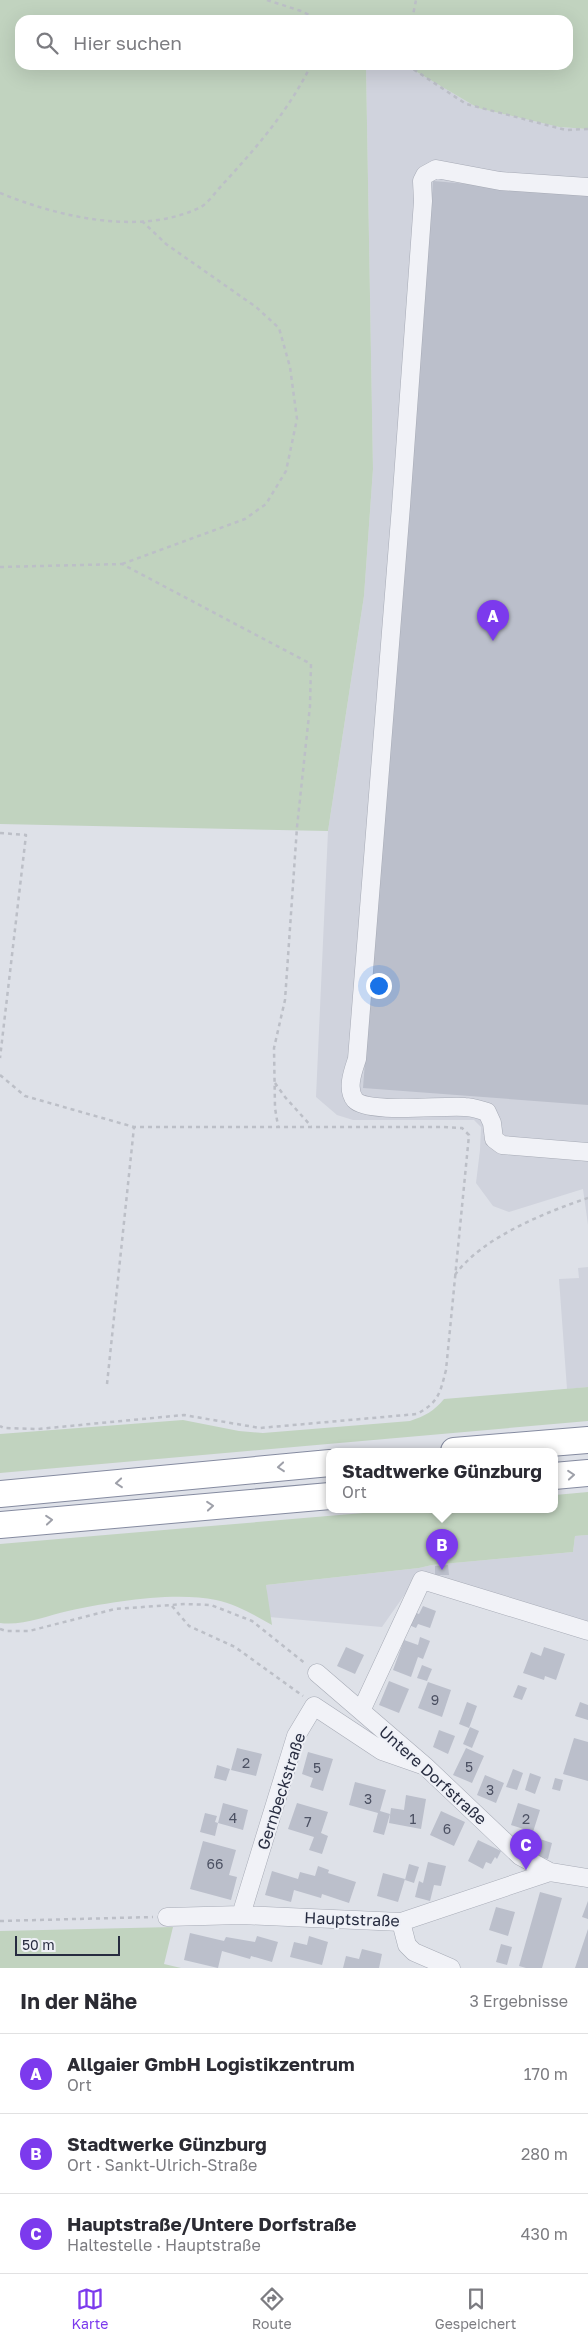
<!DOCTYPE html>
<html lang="de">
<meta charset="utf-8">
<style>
:root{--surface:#fff;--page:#f7f7f7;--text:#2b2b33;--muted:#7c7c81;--line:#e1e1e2;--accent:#7c3aed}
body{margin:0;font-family:"Golos Text",sans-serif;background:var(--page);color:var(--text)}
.scale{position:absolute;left:15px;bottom:12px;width:105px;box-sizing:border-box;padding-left:5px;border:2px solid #272c40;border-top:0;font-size:14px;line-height:18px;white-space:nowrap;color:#272c40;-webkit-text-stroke:4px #eef0f6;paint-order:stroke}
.you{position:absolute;left:378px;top:985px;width:18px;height:18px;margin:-12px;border:4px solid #fff;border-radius:50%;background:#1a73e8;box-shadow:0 0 0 8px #1a73e833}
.badge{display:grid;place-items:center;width:32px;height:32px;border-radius:50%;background:var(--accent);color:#fff;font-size:16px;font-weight:700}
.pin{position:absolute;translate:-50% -41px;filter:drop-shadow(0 1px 2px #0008)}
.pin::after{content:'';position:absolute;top:26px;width:18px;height:15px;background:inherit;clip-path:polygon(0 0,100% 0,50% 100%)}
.popup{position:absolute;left:326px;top:1448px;width:232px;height:65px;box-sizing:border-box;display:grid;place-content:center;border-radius:10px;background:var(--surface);filter:drop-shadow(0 1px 4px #0005);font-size:16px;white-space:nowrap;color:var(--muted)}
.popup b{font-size:19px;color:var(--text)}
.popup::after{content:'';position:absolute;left:50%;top:100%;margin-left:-10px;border:10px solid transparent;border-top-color:var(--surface)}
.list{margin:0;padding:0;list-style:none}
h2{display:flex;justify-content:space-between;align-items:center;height:65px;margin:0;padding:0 20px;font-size:21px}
h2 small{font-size:16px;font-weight:400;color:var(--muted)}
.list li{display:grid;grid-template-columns:32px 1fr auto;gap:15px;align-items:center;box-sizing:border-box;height:80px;padding:0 20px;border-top:1px solid var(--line)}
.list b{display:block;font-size:19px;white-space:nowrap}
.list p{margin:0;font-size:16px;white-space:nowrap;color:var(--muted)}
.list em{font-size:16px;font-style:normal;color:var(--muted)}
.icon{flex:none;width:28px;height:28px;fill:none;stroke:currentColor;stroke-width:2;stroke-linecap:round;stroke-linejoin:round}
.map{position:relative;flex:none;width:588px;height:1968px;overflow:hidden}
.search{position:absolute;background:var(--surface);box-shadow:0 5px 20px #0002;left:15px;right:15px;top:15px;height:55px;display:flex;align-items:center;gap:12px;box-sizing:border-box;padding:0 18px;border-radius:15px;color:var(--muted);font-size:19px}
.sheet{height:305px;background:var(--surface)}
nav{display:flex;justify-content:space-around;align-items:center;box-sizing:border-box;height:70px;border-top:1px solid var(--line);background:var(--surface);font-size:14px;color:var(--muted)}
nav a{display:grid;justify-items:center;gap:2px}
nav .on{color:var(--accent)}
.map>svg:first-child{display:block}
</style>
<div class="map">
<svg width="588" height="1968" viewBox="0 0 588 1968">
<rect width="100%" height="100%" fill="#dee1e8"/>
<path fill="#d0d3dd" d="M366,65H405L478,108L559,127L588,129V1225L583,1189L509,1212L493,1206L476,1183L480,1150L481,1127L474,1120H353L337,1115L316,1097L328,831L364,596L373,469Z
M588,1267V1387L567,1389L559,1279L579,1278L578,1268Z
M588,1535V1626L419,1574L382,1627L269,1617L266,1585L419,1568L432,1565L573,1552L575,1536Z"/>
<path fill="#c1d3bf" d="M0,0H588V129L559,127L478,108L405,65H568V20H20V65H366L373,469L364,596L328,831L0,824Z
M588,1387V1421L0,1473V1434L183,1420L239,1431L263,1433L410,1421C425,1416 434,1411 444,1399Z
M588,1492V1535L575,1536L573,1552L432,1565L419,1568L266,1585L272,1625C254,1615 236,1604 216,1600C175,1591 108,1602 68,1611C46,1616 22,1626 0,1623V1544L410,1509H554L555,1495Z
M173,1927L164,1964L181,1968H0V1931Z"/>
<path fill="#bbbfcb" d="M433,181L588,194V1105L363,1088Z
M448,1565L449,1575H435V1566Z
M423,1606L436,1611L430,1628L418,1624L416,1628L409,1625L414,1612L419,1614Z
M420,1637L430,1641L423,1659L418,1657L411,1677L393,1670L404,1640L418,1645Z
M346,1647L364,1655L355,1674L337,1666Z
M544,1647L565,1654L556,1680L545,1676L544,1680L523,1673L531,1652L541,1656Z
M422,1665L432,1669L427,1681L417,1678Z
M389,1681L409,1689L399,1713L379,1705Z
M428,1682L451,1690L442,1717L418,1708Z
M518,1685L527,1688L522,1700L513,1697Z
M467,1702L477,1706L469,1728L459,1724Z
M580,1702L588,1705V1720L575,1716Z
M470,1727L479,1731L472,1748L463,1744Z
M439,1730L455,1736L448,1754L433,1747Z
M574,1738L588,1742V1781L563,1774Z
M237,1748L262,1754L256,1776L231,1770Z
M466,1748L484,1756L472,1783L453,1775Z
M308,1752L333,1759L323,1791L310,1787L313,1778L302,1774Z
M217,1765L230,1769L226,1781L214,1778Z
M513,1769L523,1773L517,1790L506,1787Z
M530,1773L541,1777L535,1794L525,1790Z
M485,1775L504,1783L496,1803L477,1795Z
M555,1778L563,1780L560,1791L552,1789Z
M355,1782L386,1790L380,1811L390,1814L384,1835L373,1832L378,1813L349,1805Z
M406,1795L426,1799L421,1829L389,1823L391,1808L404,1810Z
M223,1803L248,1810L243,1830L218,1823Z
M297,1803L328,1812L321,1833L328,1836L322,1854L309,1850L314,1837L288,1829Z
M518,1803L540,1810L533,1832L511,1825Z
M441,1811L465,1822L454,1846L430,1835Z
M205,1813L217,1816L215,1822L218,1823L215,1836L200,1832Z
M534,1837L552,1843L548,1859L529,1854Z
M478,1840L501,1851L497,1859L495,1857L491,1864L486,1862L483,1869L468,1861Z
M203,1841L236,1850L229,1875L237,1877L231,1900L190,1889Z
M428,1862L446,1866L441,1886L434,1885L430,1901L415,1897L419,1881L423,1883Z
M409,1864L419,1867L414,1883L405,1880Z
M318,1866L329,1870L328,1873L356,1882L349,1903L322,1894L321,1898L294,1890L291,1902L265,1895L272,1871L298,1879L300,1872L315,1876Z
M383,1873L405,1879L398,1902L377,1896Z
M540,1892L562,1898L542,1968H526L519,1966Z
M588,1901V1919L582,1917Z
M496,1907L515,1912L508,1936L489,1930Z
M588,1929V1968H575Z
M190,1933L224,1941L226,1937L255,1942L257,1936L278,1942L272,1962L251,1956L250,1959L222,1951L218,1968L184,1960Z
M309,1936L328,1942L322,1965L290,1957L294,1942L307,1945Z
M501,1944L512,1947L507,1965L496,1962Z
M362,1949L382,1954L379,1968H343L346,1956L359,1959Z"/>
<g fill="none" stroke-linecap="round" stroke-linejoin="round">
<defs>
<path id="minor" d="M588,187L500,181L436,169L425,175L422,181L423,201L401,506L357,1059C353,1071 346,1089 355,1100C368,1114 443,1105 465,1107C472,1107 480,1110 487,1112L492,1123L494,1139L502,1145L588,1152
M317,1673L425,1766L520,1856L550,1872
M361,1711L422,1580L588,1631
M241,1915L296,1736L314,1706L382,1751L425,1766
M167,1917L241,1915L401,1922L550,1872L588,1878
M401,1922L407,1945L414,1952L451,1968"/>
<path id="highway" d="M454,1451L588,1440
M554,1476L588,1473
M0,1494L330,1463
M0,1525L330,1496"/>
</defs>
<use href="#minor" stroke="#a7abb6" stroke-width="19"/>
<use href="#highway" stroke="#858ba0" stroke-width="28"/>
<path stroke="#bcbfc7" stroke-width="2.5" stroke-dasharray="4 4" stroke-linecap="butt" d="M267,0L301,11L319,20
M412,20L416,0
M407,65L466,104L566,130L588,129
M0,193C59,217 139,236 199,208C208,204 216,191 223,184C257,147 289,110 311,65
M122,564L245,519L266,504L286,471L297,419L290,367L279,328L256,307L166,244L142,221
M0,567L122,564L311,664L310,706L297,827L285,1000L274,1048L275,1108L278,1126
M0,833L26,835L0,1058
M0,1075L25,1096L134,1127H444L462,1128L469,1135L446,1370C440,1393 439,1402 417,1414L260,1428L184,1415L38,1429L4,1428L0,1426
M275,1083L285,1097L311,1126
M455,1275C481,1238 546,1212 588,1198
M107,1384L134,1127
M172,1606L189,1626L235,1647L303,1696
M0,1629L6,1631H29L115,1609L185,1604L211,1605L252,1621L306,1664
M0,1921L153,1917"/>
<use href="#minor" stroke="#f1f2f7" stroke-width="18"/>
<use href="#highway" stroke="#fff" stroke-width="26"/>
</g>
<defs><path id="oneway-chevron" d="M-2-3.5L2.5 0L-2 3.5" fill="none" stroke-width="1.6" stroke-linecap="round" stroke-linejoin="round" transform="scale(1.25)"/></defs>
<g stroke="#9ea0a9">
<use href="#oneway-chevron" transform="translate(281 1467) rotate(175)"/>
<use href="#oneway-chevron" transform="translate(571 1475) rotate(-5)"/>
<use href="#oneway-chevron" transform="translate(119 1483) rotate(175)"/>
<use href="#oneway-chevron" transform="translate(210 1506) rotate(-5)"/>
<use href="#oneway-chevron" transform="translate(49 1520) rotate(-5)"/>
</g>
<g text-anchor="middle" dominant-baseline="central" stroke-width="4" stroke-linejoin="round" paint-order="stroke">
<g font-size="14" fill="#4c5163">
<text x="435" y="1699">9</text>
<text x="246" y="1762">2</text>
<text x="469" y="1766">5</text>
<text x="317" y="1767">5</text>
<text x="490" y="1789">3</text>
<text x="368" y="1798">3</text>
<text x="233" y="1817">4</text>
<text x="413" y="1818">1</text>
<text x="526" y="1818">2</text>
<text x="308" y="1821">7</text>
<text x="447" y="1828">6</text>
<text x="215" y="1863">66</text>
</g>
<g font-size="16" fill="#272c40" stroke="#eef0f6">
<text transform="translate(433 1775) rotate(42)">Untere Dorfstraße</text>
<text transform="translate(281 1791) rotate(-72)">Gernbeckstraße</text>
<text transform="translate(352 1919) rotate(2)">Hauptstraße</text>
</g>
</g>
</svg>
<div class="scale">50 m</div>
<div class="you"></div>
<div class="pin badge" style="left:493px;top:641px">A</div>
<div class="pin badge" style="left:442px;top:1570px">B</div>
<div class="popup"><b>Stadtwerke Günzburg</b>Ort</div>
<div class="pin badge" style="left:526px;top:1870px">C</div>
<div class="search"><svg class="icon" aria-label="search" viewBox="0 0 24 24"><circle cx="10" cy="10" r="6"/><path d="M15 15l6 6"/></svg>Hier suchen</div>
</div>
<section class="sheet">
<h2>In der Nähe<small>3 Ergebnisse</small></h2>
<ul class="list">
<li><span class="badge">A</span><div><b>Allgaier GmbH Logistikzentrum</b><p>Ort</p></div><em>170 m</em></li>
<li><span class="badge">B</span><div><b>Stadtwerke Günzburg</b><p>Ort · Sankt-Ulrich-Straße</p></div><em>280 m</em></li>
<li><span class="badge">C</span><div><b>Hauptstraße/Untere Dorfstraße</b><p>Haltestelle · Hauptstraße</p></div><em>430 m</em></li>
</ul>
</section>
<nav>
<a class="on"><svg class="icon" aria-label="map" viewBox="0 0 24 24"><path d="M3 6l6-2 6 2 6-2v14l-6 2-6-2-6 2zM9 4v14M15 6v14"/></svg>Karte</a>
<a><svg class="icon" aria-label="directions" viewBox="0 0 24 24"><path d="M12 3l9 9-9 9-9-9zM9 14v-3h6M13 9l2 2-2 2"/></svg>Route</a>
<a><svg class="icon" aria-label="saved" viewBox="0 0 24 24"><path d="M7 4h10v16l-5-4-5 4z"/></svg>Gespeichert</a>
</nav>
